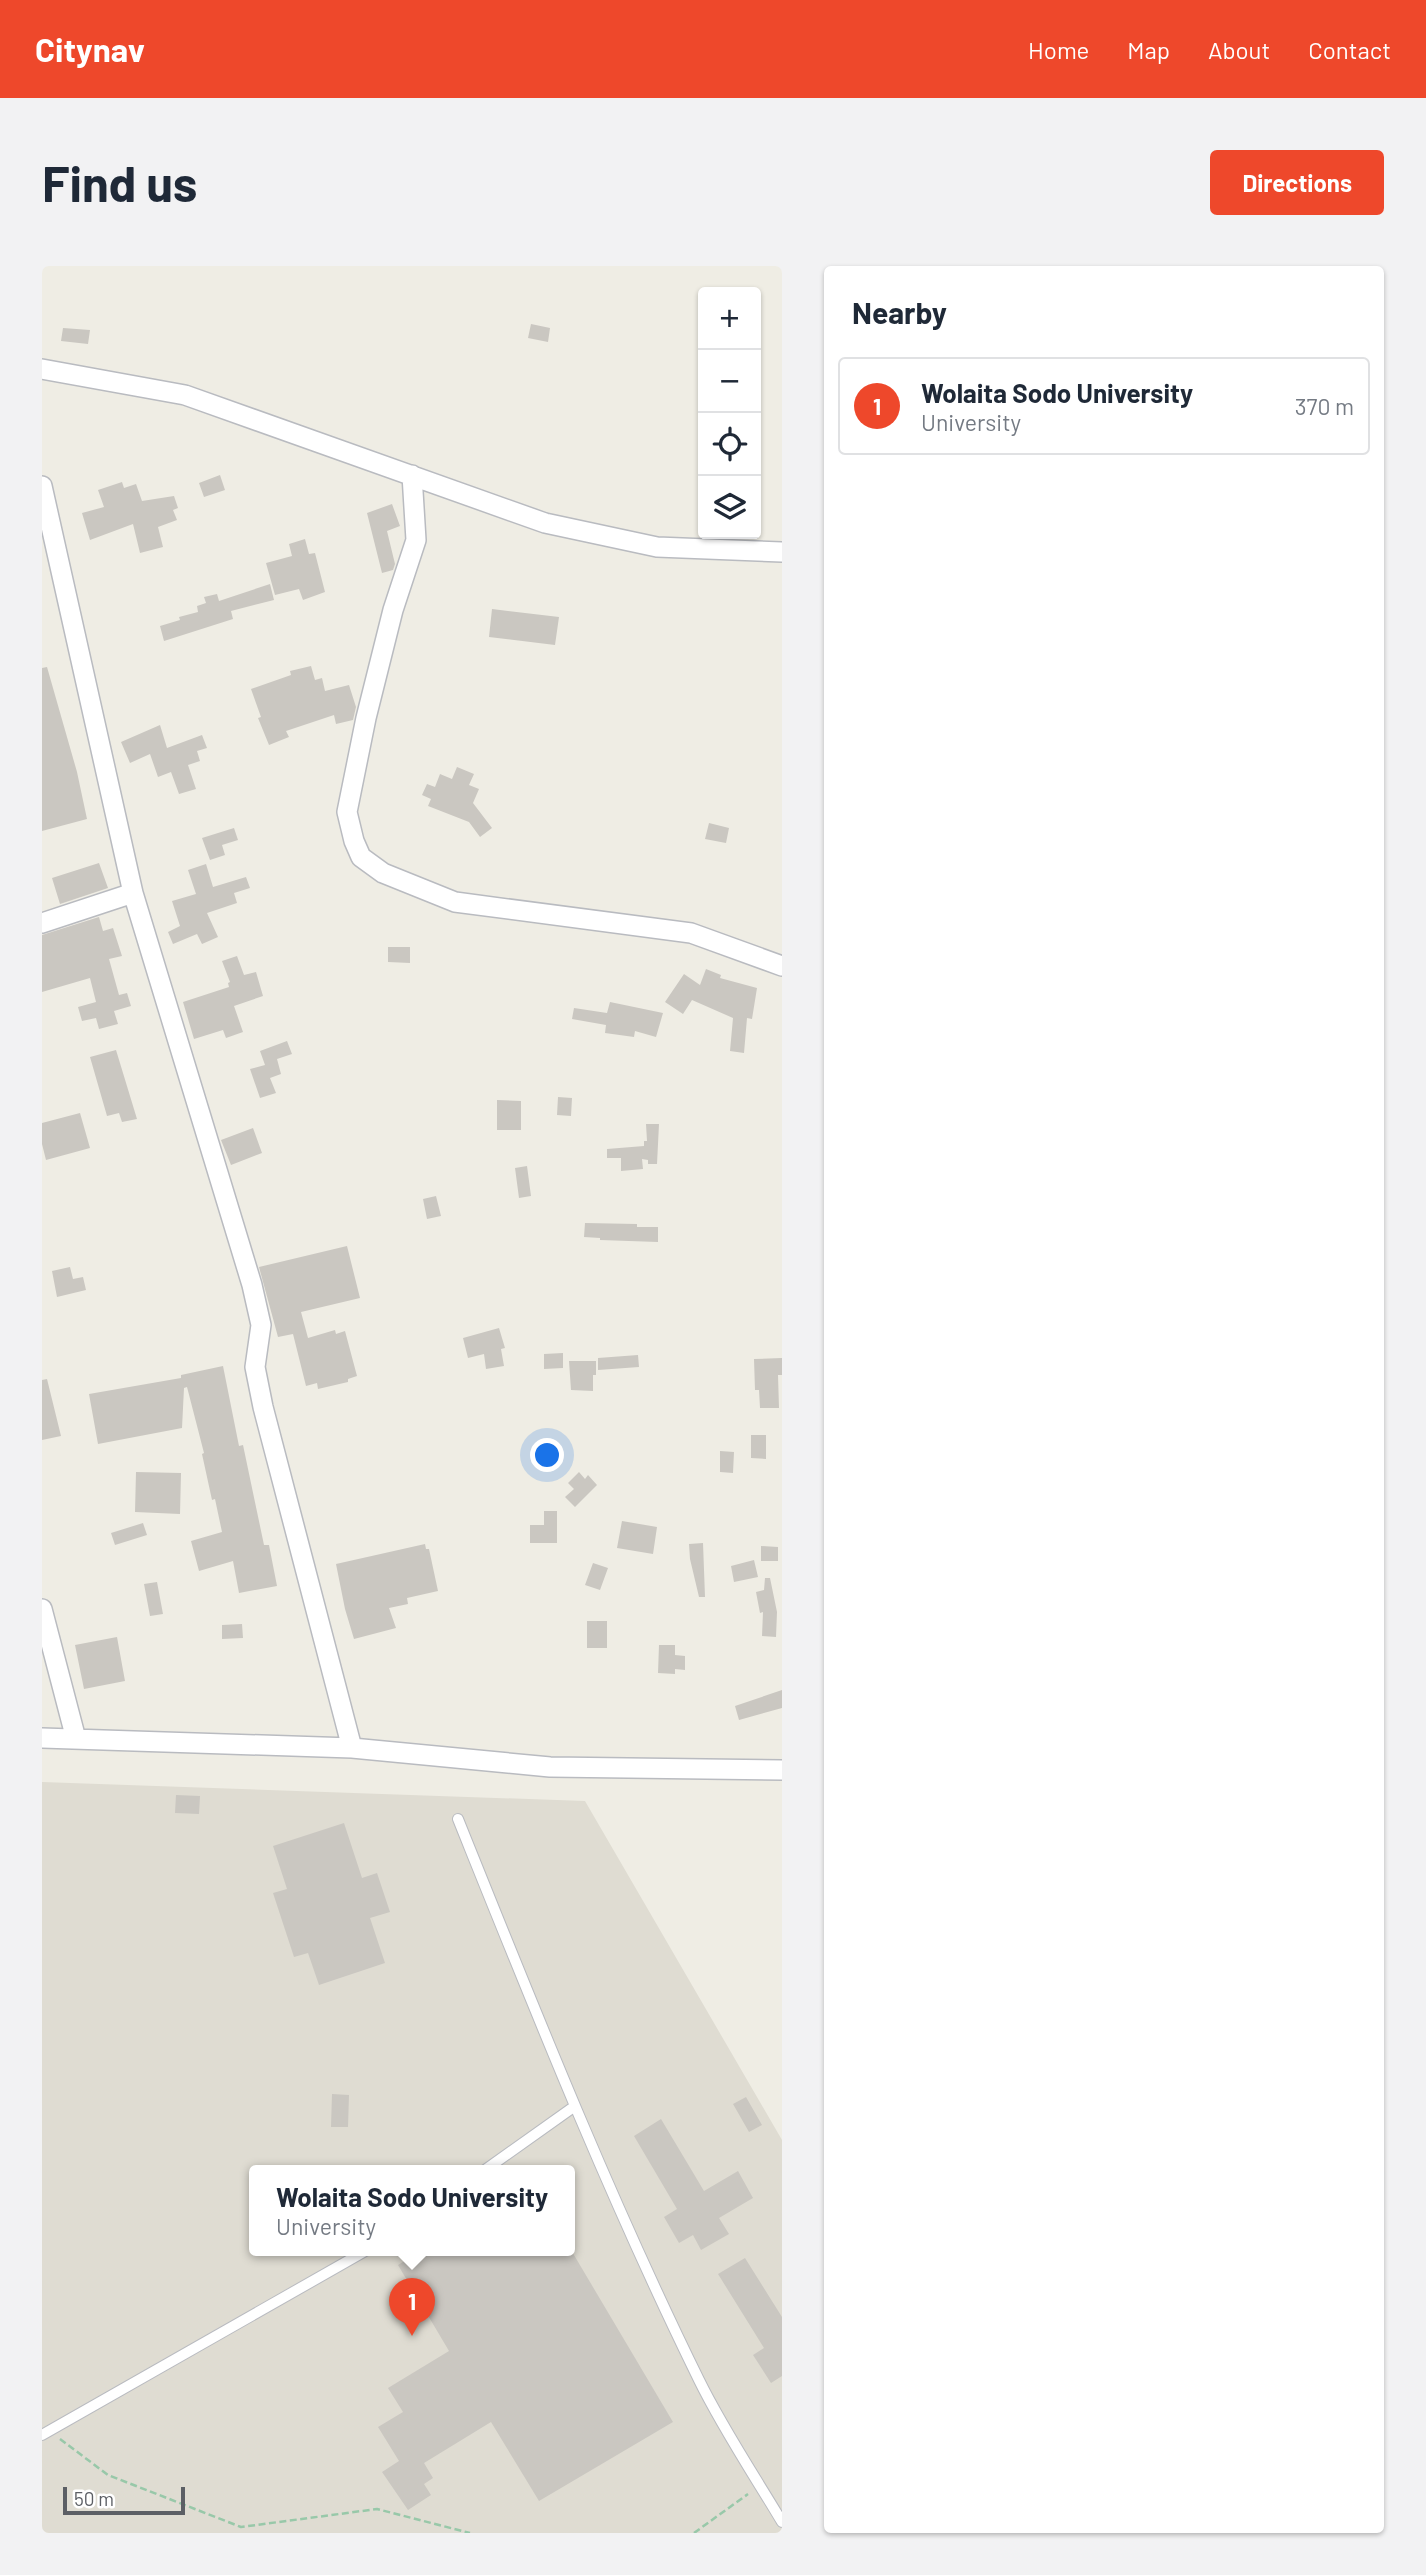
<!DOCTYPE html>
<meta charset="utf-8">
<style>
:root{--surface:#fff;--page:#f2f2f3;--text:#1f2937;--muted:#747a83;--line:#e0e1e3;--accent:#ee482b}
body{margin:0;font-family:Barlow,sans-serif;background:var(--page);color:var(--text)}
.controls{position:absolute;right:21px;top:21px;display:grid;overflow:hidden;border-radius:7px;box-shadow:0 2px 5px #0004}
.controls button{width:63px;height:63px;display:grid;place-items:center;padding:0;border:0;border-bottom:2px solid var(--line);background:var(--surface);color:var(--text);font:35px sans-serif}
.scale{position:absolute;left:21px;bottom:18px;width:122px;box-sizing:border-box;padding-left:7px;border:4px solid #5c5f65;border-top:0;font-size:19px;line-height:24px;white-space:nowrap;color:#5c5f65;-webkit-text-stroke:5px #fff;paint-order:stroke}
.you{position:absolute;left:506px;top:1190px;width:24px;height:24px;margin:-18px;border:5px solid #fff;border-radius:50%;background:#1a73e8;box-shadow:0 0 0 10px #1a73e833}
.badge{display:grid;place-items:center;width:46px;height:46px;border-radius:50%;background:var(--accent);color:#fff;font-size:23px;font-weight:700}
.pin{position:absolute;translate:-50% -58px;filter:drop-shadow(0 2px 4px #0008)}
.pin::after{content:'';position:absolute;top:37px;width:24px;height:21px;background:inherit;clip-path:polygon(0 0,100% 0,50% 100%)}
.popup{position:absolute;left:207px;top:1899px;width:326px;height:91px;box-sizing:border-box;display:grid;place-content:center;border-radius:7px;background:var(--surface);filter:drop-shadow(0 2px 5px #0005);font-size:23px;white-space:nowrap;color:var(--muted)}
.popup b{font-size:26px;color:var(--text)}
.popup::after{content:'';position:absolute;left:50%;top:100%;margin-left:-14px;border:14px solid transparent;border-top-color:var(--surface)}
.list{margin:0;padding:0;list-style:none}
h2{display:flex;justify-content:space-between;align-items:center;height:91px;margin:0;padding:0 28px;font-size:30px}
h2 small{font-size:23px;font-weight:400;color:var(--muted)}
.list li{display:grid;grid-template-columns:46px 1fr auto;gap:21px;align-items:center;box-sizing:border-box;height:98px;margin:0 14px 14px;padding:0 14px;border:2px solid var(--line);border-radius:7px}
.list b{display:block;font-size:26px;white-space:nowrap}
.list p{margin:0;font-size:23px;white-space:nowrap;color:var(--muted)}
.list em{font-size:23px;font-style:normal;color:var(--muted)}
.icon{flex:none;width:38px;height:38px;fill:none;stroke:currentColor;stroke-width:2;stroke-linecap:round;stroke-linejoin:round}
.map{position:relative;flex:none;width:740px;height:2267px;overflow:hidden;border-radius:7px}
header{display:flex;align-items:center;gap:42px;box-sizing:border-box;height:98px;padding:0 35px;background:var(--accent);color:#fff}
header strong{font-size:33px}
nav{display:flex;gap:38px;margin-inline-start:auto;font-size:24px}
.intro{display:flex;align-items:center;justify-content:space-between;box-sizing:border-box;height:168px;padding:0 42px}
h1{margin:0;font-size:49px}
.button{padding:18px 32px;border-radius:7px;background:var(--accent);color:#fff;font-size:24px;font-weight:700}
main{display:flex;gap:42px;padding:0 42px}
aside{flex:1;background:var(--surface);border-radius:7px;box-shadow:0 2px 5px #0004}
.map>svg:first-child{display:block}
</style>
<header>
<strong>Citynav</strong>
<nav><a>Home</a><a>Map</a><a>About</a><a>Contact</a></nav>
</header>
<div class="intro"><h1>Find us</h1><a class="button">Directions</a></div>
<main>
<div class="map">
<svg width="740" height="2267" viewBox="0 0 740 2267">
<rect width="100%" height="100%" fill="#efede4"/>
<path fill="#dfdcd2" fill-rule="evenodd" d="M0,1516L543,1535L740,1874V2267H0ZM212,1904H528V1984H212Z"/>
<path fill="#cac7c1" d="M489,58L508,62L506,76L486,72Z
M21,62L48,64L46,78L19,75Z
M178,209L183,224L162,231L157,217Z
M80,216L82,222L94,218L100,235L132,230L136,242L131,244L135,254L116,261L121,281L98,287L91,258L48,274L40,247L62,241L56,224Z
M350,238L358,260L345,265L353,298L351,304L340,307L325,247Z
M263,273L267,288L273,287L283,326L261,334L257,323L233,329L224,297L250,290L247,278Z
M228,318L232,334L189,345L191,353L122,375L118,360L138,354L137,351L156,346L155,340L164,337L162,331L175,328L177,335Z
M450,343L517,351L513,379L447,371Z
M269,400L273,414L280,412L283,425L307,419L314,441L311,454L294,458L292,449L244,465L247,471L227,479L216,452L219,451L209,423L249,409L248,405Z
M5,401L35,506L45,553L0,565V402Z
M118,459L125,482L160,469L165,482L155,485L158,495L146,499L154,523L137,528L129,506L116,511L108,488L88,497L79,476Z
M415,501L432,508L427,519L437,523L431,537L450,562L438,571L427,556L386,540L389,533L380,529L385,518L393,521L398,508L410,513Z
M667,557L687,562L684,577L663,573Z
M192,562L196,574L180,579L183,589L168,594L160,572Z
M57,597L66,622L18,638L10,612Z
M164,598L171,621L204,611L208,622L192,627L195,637L165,647L176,671L160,678L155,668L131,678L126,666L138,660L130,635L154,628L146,604Z
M57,651L61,665L71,662L80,690L67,693L77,729L85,727L89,740L72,745L76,758L57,763L54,752L40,755L36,741L54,736L48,712L0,726V669Z
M346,681H368V697L346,696Z
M195,690L202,709L214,706L221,730L192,740L201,766L184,772L181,764L152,773L141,736L187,721L186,717L188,716L180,695Z
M664,703L679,709L678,712L715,722L710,753L705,752L702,787L688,785L691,752L650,734L641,748L623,736L642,708L658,719Z
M568,736L621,747L614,771L593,765L592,771L563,767L564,759L530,753L532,742L565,747Z
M245,775L250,788L235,793L239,808L228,812L234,827L218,832L208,803L223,799L218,785Z
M74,784L95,853L80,856L77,847L65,850L48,791Z
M516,831L530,832L529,850L515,849Z
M455,834L479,835V864H455Z
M38,847L48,882L4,894L0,878V857Z
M604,858H617L615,898H606V894L600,893L601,903L579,905V892H565V883L602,880V875H605Z
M211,862L220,887L189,899L179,874Z
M485,900L489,930L477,932L473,902Z
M394,930L399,950L385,953L381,933Z
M543,957L595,958V961H616V976L558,974V972L542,971Z
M305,980L318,1032L259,1046L266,1072L293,1064L294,1068L303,1065L315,1110L306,1113V1116L276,1123L275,1117L264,1120L251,1068L236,1071L217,1001Z
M28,1001L31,1013L41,1011L44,1024L15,1031L10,1005Z
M457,1062L463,1082L459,1083L462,1100L444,1103L442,1088L426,1092L421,1072Z
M521,1087V1102L502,1103V1088Z
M596,1089L597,1101L556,1104V1092Z
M740,1092V1109H736L737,1142H718L717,1124H713L712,1093Z
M527,1095H554V1109H551V1125L529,1124Z
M181,1100L197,1180L201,1179L222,1279H227L235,1320L197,1327L191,1295L157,1305L149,1275L180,1266L173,1233L170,1234L160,1188L162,1187L145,1121L142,1122L140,1162L56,1178L47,1128L139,1112V1109Z
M5,1113L19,1170L0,1174V1114Z
M709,1169H724V1193L709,1192Z
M678,1185L692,1186L691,1207L678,1206Z
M94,1206L139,1207L138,1248L93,1246Z
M537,1206L543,1213L546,1209L555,1219L533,1241L523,1231L532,1223L526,1217Z
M502,1245H515V1277H488V1259H502Z
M580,1255L615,1261L611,1288L575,1282Z
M101,1257L105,1269L73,1279L69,1267Z
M661,1277L663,1331H657L648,1293L647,1278Z
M383,1278L384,1283H387L396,1325L365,1332L366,1338L347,1342L354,1362L312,1373L303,1343L294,1298Z
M719,1280L736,1281V1295H719Z
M712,1294L716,1311L692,1316L689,1300Z
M551,1297L566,1302L558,1324L543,1319Z
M723,1312H728L735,1346L734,1371L720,1370L721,1346L718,1347L714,1326L722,1324Z
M115,1316L121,1348L108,1350L102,1318Z
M545,1355H565V1382H545Z
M200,1358L201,1372L180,1373V1359Z
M75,1371L83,1415L42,1423L33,1379Z
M617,1379H633V1389L643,1390V1404L633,1403V1408L616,1407Z
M740,1424V1442L697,1454L693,1440Z
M134,1529L158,1530L157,1548L133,1547Z
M302,1557L320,1612L335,1607L348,1646L328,1652L343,1697L277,1719L266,1687L252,1691L231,1627L245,1623L231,1580Z
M290,1828L307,1829L306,1861H289Z
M704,1831L720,1859L707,1866L691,1838Z
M619,1853L662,1925L696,1905L711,1932L677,1952L687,1968L659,1984L651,1969L637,1977L622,1951L635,1943L592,1870Z
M380,1984H529L631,2156L497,2235L449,2156L382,2197L391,2212L382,2218L389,2229L366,2244L340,2206L357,2195L336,2161L361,2146L346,2122L407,2085L356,1999Z
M703,1992L740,2051V2110L729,2117L711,2089L722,2082L676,2008Z"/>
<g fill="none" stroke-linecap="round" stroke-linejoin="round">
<defs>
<path id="lane" d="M416,1553C492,1742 567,1931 657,2114C681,2163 712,2209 740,2256
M443,1904L533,1840
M0,2169L325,1984"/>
<path id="street" d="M0,103L143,129L503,257L615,281L740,286
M370,209L374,274L351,344L324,452L305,546L312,575L319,591L341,607L413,636L649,667L740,700
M0,220L91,627L210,1019L219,1059L213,1101L221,1141L310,1482
M0,657L91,627
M0,1343L34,1473
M0,1472L310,1482L508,1501L740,1504"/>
</defs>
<use href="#lane" stroke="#b9bbc0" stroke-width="12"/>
<use href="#street" stroke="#b9bbc0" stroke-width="22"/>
<path stroke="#98c8a9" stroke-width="2.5" stroke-dasharray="7 3.5" stroke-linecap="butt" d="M18,2173L66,2209L199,2261L335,2243L428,2267
M652,2267L706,2228"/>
<use href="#lane" stroke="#fff" stroke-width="10"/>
<use href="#street" stroke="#fff" stroke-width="19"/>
</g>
</svg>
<div class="controls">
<button>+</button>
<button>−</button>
<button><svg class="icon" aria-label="locate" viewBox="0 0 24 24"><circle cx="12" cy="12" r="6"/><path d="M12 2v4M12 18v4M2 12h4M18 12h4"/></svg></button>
<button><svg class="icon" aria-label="layers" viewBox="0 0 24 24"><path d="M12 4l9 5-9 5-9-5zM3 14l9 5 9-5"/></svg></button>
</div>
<div class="scale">50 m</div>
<div class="you"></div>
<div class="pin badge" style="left:370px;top:2070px">1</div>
<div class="popup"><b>Wolaita Sodo University</b>University</div>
</div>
<aside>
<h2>Nearby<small></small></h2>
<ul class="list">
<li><span class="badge">1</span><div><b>Wolaita Sodo University</b><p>University</p></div><em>370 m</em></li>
</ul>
</aside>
</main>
